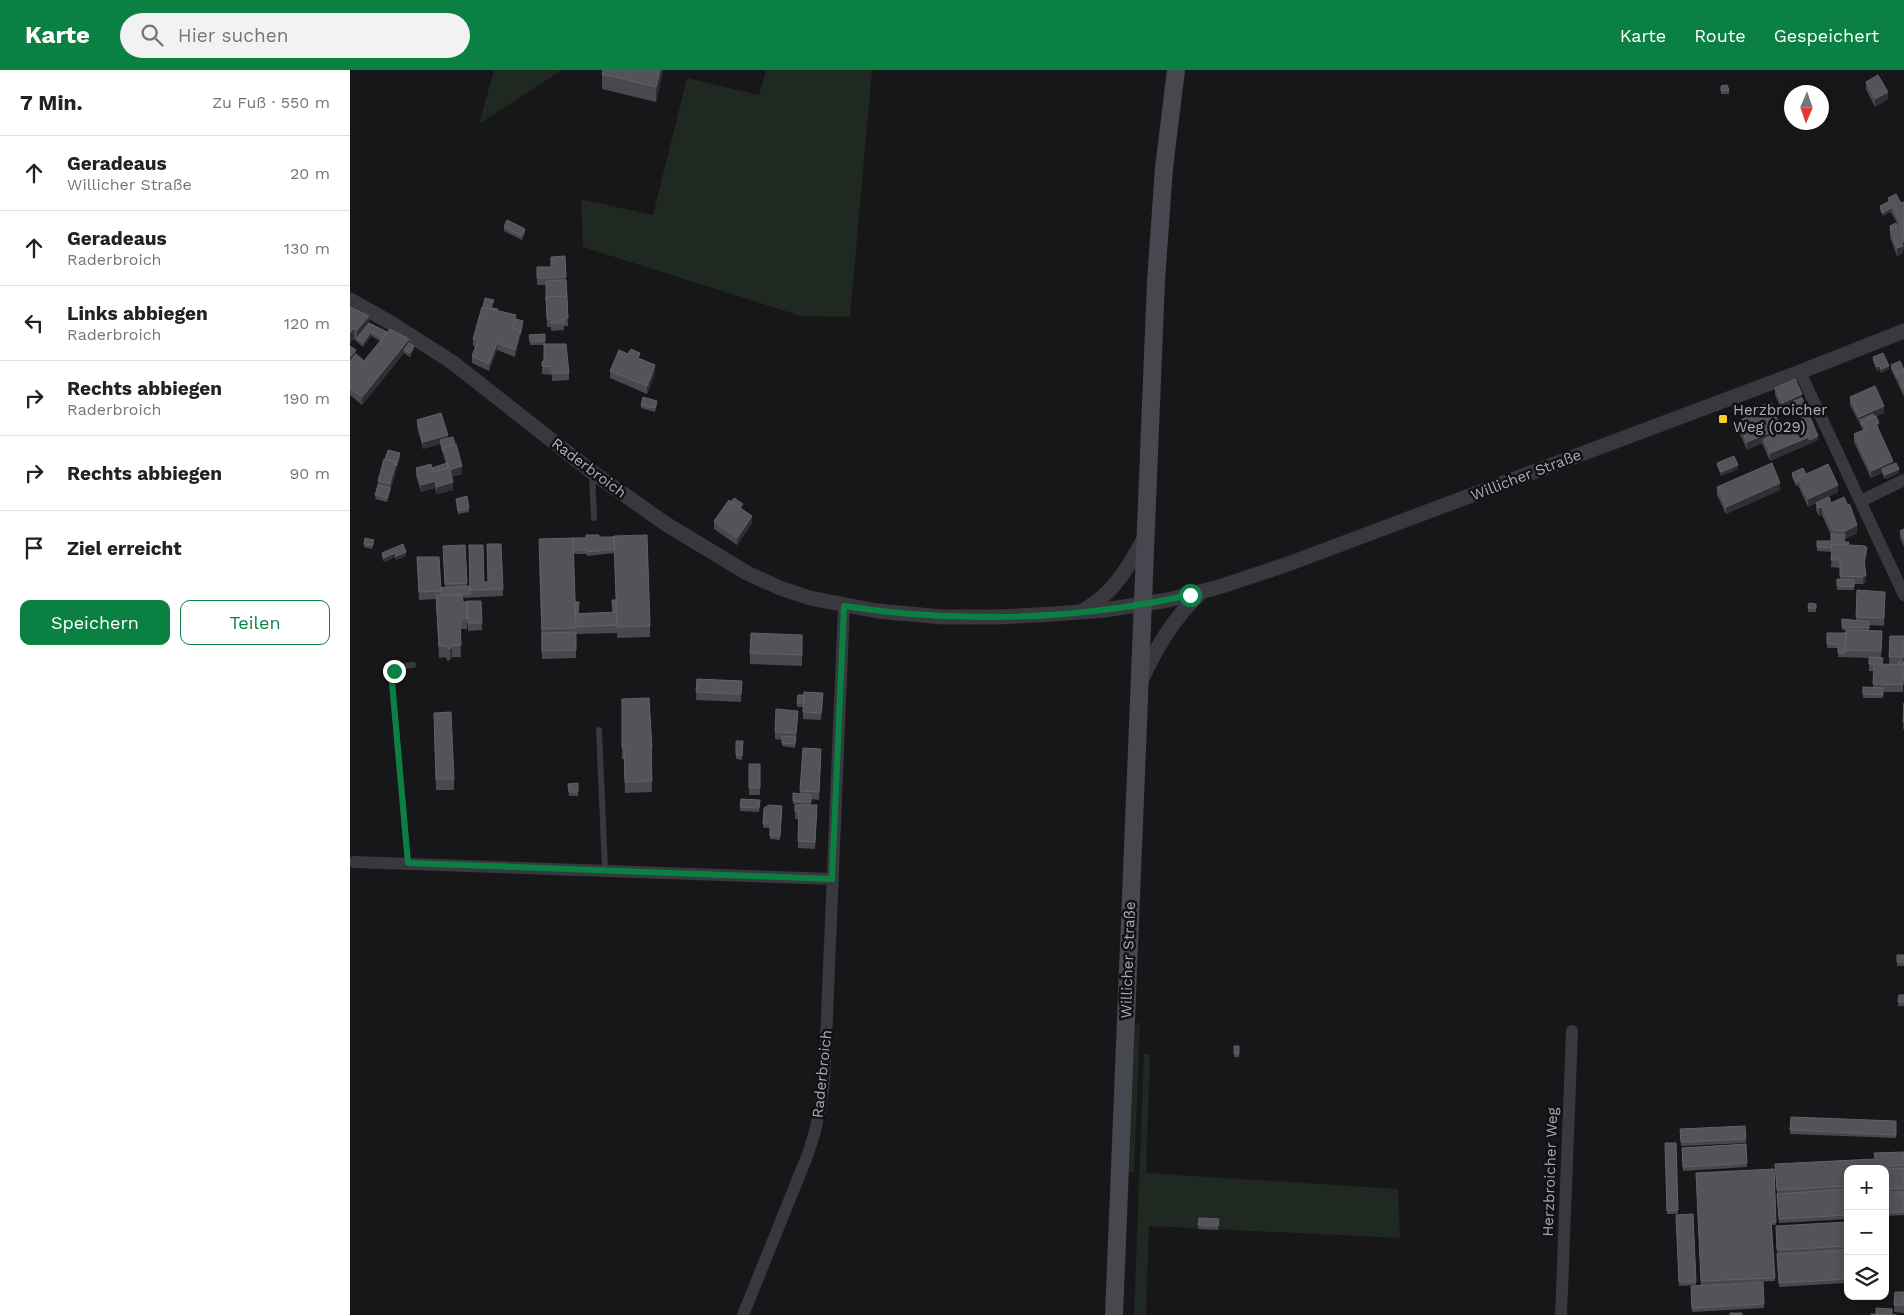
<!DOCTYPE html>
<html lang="de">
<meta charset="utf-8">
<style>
:root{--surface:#fff;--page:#f2f2f2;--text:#222;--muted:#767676;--line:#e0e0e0;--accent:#0b8043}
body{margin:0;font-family:"Work Sans",sans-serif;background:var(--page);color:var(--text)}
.controls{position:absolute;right:15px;bottom:15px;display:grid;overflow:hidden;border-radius:10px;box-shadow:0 2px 12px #0003}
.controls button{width:45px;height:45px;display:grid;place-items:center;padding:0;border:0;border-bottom:1px solid var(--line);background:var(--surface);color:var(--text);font:25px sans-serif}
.compass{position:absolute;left:1434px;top:15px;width:45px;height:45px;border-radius:50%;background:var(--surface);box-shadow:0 2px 12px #0003;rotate:182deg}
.stop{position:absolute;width:15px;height:15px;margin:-11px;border:4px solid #0b8043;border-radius:50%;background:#fff}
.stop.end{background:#0b8043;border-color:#fff;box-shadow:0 1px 5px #0008}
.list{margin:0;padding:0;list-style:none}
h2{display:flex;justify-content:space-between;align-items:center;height:65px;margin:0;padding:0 20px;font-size:21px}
h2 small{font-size:16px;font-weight:400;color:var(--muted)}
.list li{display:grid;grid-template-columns:32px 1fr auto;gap:15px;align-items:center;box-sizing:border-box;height:75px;padding:0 20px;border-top:1px solid var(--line)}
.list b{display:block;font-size:19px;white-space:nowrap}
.list p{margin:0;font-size:16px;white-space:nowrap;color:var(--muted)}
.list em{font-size:16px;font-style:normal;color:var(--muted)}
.actions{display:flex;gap:10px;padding:15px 20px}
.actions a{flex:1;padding:11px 0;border:1px solid var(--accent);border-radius:10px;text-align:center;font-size:18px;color:var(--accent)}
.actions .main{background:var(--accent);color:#fff}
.icon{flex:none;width:28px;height:28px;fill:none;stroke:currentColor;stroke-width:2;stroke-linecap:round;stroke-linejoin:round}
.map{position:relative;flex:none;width:1554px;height:1245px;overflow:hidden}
header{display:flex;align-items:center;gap:30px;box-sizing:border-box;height:70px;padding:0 25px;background:var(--accent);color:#fff}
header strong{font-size:24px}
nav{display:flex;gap:28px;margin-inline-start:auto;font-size:18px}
.search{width:350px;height:45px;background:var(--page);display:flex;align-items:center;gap:12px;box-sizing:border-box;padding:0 18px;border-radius:28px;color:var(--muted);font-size:19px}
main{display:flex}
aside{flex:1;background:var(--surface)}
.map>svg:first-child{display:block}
</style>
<header>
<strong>Karte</strong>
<div class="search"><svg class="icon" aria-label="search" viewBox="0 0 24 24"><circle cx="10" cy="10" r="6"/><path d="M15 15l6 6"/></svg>Hier suchen</div>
<nav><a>Karte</a><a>Route</a><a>Gespeichert</a></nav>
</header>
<main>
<aside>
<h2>7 Min.<small>Zu Fuß · 550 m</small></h2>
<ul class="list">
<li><svg class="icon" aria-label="ahead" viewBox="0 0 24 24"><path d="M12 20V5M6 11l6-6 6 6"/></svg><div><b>Geradeaus</b><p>Willicher Straße</p></div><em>20 m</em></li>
<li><svg class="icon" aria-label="ahead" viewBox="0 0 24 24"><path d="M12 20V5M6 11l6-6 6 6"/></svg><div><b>Geradeaus</b><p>Raderbroich</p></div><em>130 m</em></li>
<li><svg class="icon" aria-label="left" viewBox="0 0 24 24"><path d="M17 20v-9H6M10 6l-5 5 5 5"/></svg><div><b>Links abbiegen</b><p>Raderbroich</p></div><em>120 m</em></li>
<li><svg class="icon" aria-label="right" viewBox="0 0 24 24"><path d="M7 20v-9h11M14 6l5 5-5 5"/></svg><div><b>Rechts abbiegen</b><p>Raderbroich</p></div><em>190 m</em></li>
<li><svg class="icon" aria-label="right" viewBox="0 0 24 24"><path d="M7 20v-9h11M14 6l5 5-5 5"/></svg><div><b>Rechts abbiegen</b></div><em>90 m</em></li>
<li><svg class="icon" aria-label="arrive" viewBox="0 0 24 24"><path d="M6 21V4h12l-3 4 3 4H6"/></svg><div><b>Ziel erreicht</b></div></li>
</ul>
<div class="actions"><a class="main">Speichern</a><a>Teilen</a></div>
</aside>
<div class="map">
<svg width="1554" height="1245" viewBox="0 0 1554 1245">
<rect width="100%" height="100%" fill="#171719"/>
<path fill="#1f2821" d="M144,0H212L129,54Z
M416,0H522L500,247L451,246L233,177L231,129L303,145L337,8L409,25Z
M790,951L784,1102H779L785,956Z
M794,984H800L796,1103L1048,1119L1050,1168L799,1156L796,1245H784Z"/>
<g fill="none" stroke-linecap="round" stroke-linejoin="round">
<path stroke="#38383e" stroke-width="6" d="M242,404L244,448
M249,660L255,799
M58,793L42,612C43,597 50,596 63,595"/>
<path stroke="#38383e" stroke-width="12" d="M1450,302L1554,525
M1511,431L1554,410
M4,792L482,809
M393,1245L458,1084C468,1055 474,1025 475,994L494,536
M1211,1245L1222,961"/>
<path stroke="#38383e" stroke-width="15" d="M0,230L41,253L102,292L242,402L316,454L397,503L430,518L460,528L527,541L592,547H648L704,544L755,540L818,530L869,517L938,494L1450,302L1554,261
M734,540C764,523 779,496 795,467
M791,611C806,578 823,549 850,523"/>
<path stroke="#46474f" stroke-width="18" d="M764,1245L806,211L814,98L826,0"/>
</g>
<path fill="#48484e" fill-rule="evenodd" d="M313,0L306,32L252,19V4Z
M1516,12L1538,29L1525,37L1516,19Z
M1371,16L1379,20V24H1371Z
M1538,128L1551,133L1554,132V179L1553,180V183L1547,186L1540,167V156L1548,155L1541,142L1533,146L1530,140V136L1538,132Z
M154,157L175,163L172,170L154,161Z
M215,186L218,256H214V260L201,261V257H197L196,215H187V197H201Z
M144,234L142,238L166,249L173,255L165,287L147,280L139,301L122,293V286L126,277L123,276V269Z
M0,237L19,253L59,273L64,279L60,287L54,283L12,335L0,325V276L6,284L14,291L30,271L21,266L13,277L4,269Z
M195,264V274L219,303V310L202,311V305L192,304V292L194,290V275H180L179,265Z
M1523,287L1539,299L1531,303L1530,300L1527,301L1523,291Z
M290,289L305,303L297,324L260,308V301Z
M1541,295L1554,299V327L1541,299Z
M1425,318L1452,328L1468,370L1420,391L1412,373L1397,380L1388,359V351L1403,345L1402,339L1425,344L1431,361L1452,353L1444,335L1432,340L1425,325Z
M1500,327L1534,343L1526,346L1529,360L1543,394L1549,403L1535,409L1532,403L1521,408L1504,372V364L1513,360L1500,335Z
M307,334L305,342L291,338V335Z
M67,350L98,368L112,404L101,407L103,420L87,424L85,418L71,422L66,406V398H82L96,394L90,374L73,379L67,357Z
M50,387L37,432L25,429L28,411Z
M1367,393L1388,399L1371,406L1367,396Z
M1442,403L1456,404L1488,422L1458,437L1448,415L1446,416L1442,407Z
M1367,417L1430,420L1376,444L1367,425Z
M106,429L119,438V442L108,444Z
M1466,433H1481L1507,463L1495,469V472L1498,475L1517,485L1514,496L1516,512L1513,514H1504V520H1487V509H1490V498L1481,497L1482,482L1467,481V471H1481V465L1472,445L1469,446L1466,440Z
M393,438L392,439L402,453L387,475L364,459V451Z
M1554,459V477L1550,468V461Z
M264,467L300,556V567L267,568V559V563L226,564V588L192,589L189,480L223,468ZM264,480L266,530H262L263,542L228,543L225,532L223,484H237V486L264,483Z
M24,473L22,479L14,477V474Z
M115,475L117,517L134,512L153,519V526L112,528L113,532L131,531L132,560L118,561L117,545V559H110L111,587H102L100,590L98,591L95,587L89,588L86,529L69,530L67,487L90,518L95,517L93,484Z
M32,483L56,486L46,490L45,487L34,492L32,487Z
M1507,520L1535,522L1534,556L1519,555V561L1532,569L1531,588L1533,594H1539L1540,566H1554L1553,622H1533V628H1513V617H1523L1524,601H1519V588L1488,587V578H1477V563H1496V560H1492V549L1506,550Z
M1466,534V542H1458V538Z
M452,565V596L400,594V583Z
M347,609L392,611L391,632L346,630Z
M448,625L473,630L471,650L453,649V637H447Z
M272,629L302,678V689H301L302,722L275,723L274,689H272Z
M1554,633V659H1553Z
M448,648L445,678L432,676V670L425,669V662Z
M84,654L104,709V720H86Z
M386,671H393L392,690L386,689Z
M453,678L471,686L469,730L461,729V735L467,743L465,779L448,778V749H445V735H453L443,734V731L450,724Z
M399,694H410V725H399Z
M228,713V726H219L218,714Z
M391,729L410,730L409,742L390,741Z
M432,736L430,770L420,769V758H413L414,738Z
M1547,885H1554V896H1547Z
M1549,925H1554V936H1548Z
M884,976H889V987H884Z
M1441,1047L1546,1051V1068L1440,1064Z
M1395,1056L1396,1073L1331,1076L1330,1059Z
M1315,1073H1326L1328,1144H1317Z
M1396,1074L1397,1097L1333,1101L1332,1078Z
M1554,1082V1145L1535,1146V1099H1498V1149L1429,1153L1425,1094L1524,1089Z
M1424,1099L1426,1155H1422L1425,1211L1351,1215L1346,1103Z
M1343,1144L1346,1215L1329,1216L1326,1145Z
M849,1148L869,1149L868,1160L848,1159Z
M1498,1152V1180L1427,1184L1426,1156Z
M1498,1180V1224H1496L1495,1213L1429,1217L1427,1184Z
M1413,1212L1414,1238L1342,1242L1341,1216Z
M1545,1222H1554V1243L1544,1242Z"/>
<path fill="#303034" d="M310,0H313L306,32V17Z
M1538,22V29L1525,37V29Z
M1541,138V142L1533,146V143Z
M175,159V163L172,170V166Z
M1554,171V179L1553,180V183L1547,186V178L1551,173Z
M19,246V257L7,268V260Z
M173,251V255L165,287V280Z
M4,258V269L0,274V263Z
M21,262V266L13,277V273Z
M59,269V277L54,280V283L12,335V327Z
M147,273V280L139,301V294Z
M64,276V279L60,287V283Z
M6,280V291L0,298V287Z
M305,295V303L297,324V316Z
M1530,296V300L1527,301V297Z
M1539,296V299L1531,303V299Z
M1452,324V332L1444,331V335L1432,340V333Z
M1534,336V343L1511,353L1510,350V354H1509V347Z
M1431,358V365L1414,369H1412V373L1397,380V372Z
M98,365V372L90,370V374L73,379V372Z
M1468,366V370L1459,374V370Z
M1459,367V374L1420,391V383Z
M50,383V387L40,422V414L46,392Z
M1543,391V398L1532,399V403L1521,408V401Z
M1388,395V399L1371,406V402Z
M112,396V404L100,407V400Z
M1549,399V403L1535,409V405Z
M85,411V418L71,422V415Z
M103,412V420L87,424V417Z
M1430,413V420L1376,444V437Z
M1488,415V422L1458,437V429Z
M1472,437V445L1469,446V438Z
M402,446V453L387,475V468Z
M1507,455V463L1495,469V461Z
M1517,478V485L1514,498V491Z
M56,482V486L46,490V486Z
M45,483V487L34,492V488Z
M1516,505V512L1513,514V507Z
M102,576V587L100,590V579Z
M473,623V630L471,650V643Z"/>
<path fill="#53535a" stroke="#606169" d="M253,0H310L306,17L252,4Z
M1528,5L1538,22L1525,29L1516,12Z
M1377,15L1379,20L1371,21V16Z
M1546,124L1551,133L1554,132V171L1551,173L1553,176L1547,178L1540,159L1551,154L1538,128Z
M1538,132L1541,138L1533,143L1530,136Z
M157,150L175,159L172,166L154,157Z
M1546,153L1547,156L1541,159L1540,156Z
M215,186L216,207L187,208V197H201V187Z
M216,210L217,226L196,227V231V211Z
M217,226L218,248L214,249V253H201V249H197L196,227Z
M135,228L144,230L141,238L148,239L147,241L133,237Z
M0,237L19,246L7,260L4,258L0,263Z
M132,237L166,245L162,258L170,261L165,280L147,273L139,294L122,286L128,270L123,269Z
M166,249L173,251L170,264V261L163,259Z
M19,253L37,262L33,268L21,262L13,273L7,268Z
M40,259L59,269L12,327L0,318V291L6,284L14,291Z
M195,264V271H180L179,265Z
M59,273L64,276L60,283L54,280Z
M194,274H216L219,303H202V297L192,296V292L194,290Z
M0,276L6,280L0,287Z
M281,279L290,283L288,288L305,295L297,316L260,301L269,280L278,284Z
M1533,283L1539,296L1531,299L1530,296L1527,297L1523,287Z
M1550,291L1554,300L1547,303V307L1541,295Z
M1554,300V320L1547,303Z
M1445,309L1452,324L1432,333L1425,318Z
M1525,316L1534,336L1509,347L1500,327Z
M293,327L307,331L305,338L291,335Z
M1452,328L1468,366L1459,370V367L1444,331Z
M1421,332L1425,340L1423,341L1422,337L1404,344L1402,339Z
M1422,337L1431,358L1397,372L1388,351Z
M91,343L98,365L73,372L67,350Z
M1523,344L1525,347L1513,352V356L1510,350Z
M1526,346L1529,353L1526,354L1543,391L1521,401L1504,364L1516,359L1513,352Z
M1453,352L1459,367L1420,383L1414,369Z
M103,367L105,374L93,377V381L90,370Z
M106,374L112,396L100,400L103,412L87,417L85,411L71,415L66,398L81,394L83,402L99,398L93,377Z
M38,380L50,383L46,396V392L35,389Z
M1384,386L1388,395L1371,402L1367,393Z
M34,389L46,392L40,414L28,411Z
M97,393L98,398L83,402L82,398Z
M1422,393L1430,413L1376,437L1367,417Z
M1546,393L1549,399L1535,405L1532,399Z
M1478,394L1488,415L1458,429L1448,408Z
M1453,398L1456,404L1448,408V411L1446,412L1442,403Z
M28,415L40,418L37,428L25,425Z
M117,426L119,438L108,441L106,429Z
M1479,427L1481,433L1494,427L1497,434L1500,435L1507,455L1495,461L1483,460L1472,437L1469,438L1466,433Z
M384,428L393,434L390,438L381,432Z
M379,430L402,446L387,468L364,451Z
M1554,459V469L1550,461Z
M1481,464L1495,465L1494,472H1499L1498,475L1482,474V478L1467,477V471H1481Z
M236,465H249V467H264V479L237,482V480H223V468H236Z
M297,465L300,556L267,557L264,466Z
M15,468L24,470L22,475L14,474Z
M223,468L226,558L192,559L189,469Z
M53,474L56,482L46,486L45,483L34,488L32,483Z
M137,474H151L153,519L120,520L119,475H133L134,512H138Z
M1482,474L1515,476L1517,478L1514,491L1516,505L1513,507L1490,506V490H1481Z
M115,475L117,513L95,514L93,476Z
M67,487H89L91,521L69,522Z
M1487,509L1504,510V517L1487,516Z
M120,516V524L91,525L90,518Z
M1507,520L1535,522L1534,548L1506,547Z
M86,525H112L113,532H117V548H110L111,575L102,576L100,579H98L95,576H89Z
M262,530H266V542H263Z
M117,531H131L132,553H118Z
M225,532H229L228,543L225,544Z
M1459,533L1466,534V538H1458Z
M266,542L267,555L226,557L225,544Z
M1492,549L1519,552V558L1492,557Z
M1496,560L1532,561L1531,581L1495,580Z
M226,562V580L192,581V563Z
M401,563L452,565V585L400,583Z
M1477,563H1496L1495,583H1488V574H1477Z
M1540,566H1554V587H1539Z
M1519,587L1533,588L1532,594L1554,595L1553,615L1523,614L1524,594H1519Z
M1548,592H1554V595H1548Z
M347,609L392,611L391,624L346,622Z
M1513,617L1533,618V625L1513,624Z
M454,622L473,623L471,643L453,642Z
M448,625H454V633H447Z
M299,628L302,678H301L302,711L275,712L274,678H272V629Z
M1554,633V652H1553Z
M426,639L448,641L446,663L425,662Z
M101,642L104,709H86L84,643Z
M432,666L446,667L445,674L432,673Z
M386,671H393L392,686L386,685Z
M453,678L471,679L469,722L450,721Z
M399,694H410V718H399Z
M228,713V722H219L218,714Z
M443,723L461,725V732L443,731Z
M391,729L410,730L409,738L390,737Z
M419,735L432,736L430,766H420V754H413L414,738Z
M445,735H467L465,772L448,771L449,741H445Z
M1547,885H1554V892H1547Z
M1549,925H1554V932H1548Z
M884,976H889V984H884Z
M1441,1047L1546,1051V1065L1440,1060Z
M1395,1056L1396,1069L1331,1072L1330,1059Z
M1315,1073H1326L1328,1140L1317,1141Z
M1396,1074L1397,1093L1333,1097L1332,1078Z
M1554,1082V1095L1538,1096V1099L1554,1098V1118L1539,1119V1122H1554V1142L1535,1143V1099H1498V1116L1427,1120L1425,1094L1525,1089L1524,1083Z
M1424,1099L1426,1152H1421L1425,1208L1351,1211L1346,1103Z
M1498,1119V1145L1429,1149L1427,1124Z
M1343,1144L1346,1212H1329L1326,1145Z
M849,1148L869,1149L868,1156L848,1155Z
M1498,1152V1176L1427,1180L1426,1156Z
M1498,1180V1209L1429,1213L1427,1184Z
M1413,1212L1414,1234L1342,1238L1341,1216Z
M1495,1213H1498V1220H1496Z
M1545,1222H1554V1235H1544Z
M1526,1238L1542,1239V1245L1526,1244Z
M1380,1243H1392V1245H1380Z
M1521,1244L1547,1245H1521Z"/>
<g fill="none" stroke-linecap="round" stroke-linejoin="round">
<path stroke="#0b8043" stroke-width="6" d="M44,601L42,612L58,793L482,809L494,536C608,554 727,550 840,525"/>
</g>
<rect fill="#faca2e" stroke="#121214" stroke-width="2" x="1368" y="344" width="10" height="10" rx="2.5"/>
<g text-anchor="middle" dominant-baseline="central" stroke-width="5" stroke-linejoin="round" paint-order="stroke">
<g font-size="15" fill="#a9acba" stroke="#121214" text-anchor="start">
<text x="1383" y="340">Herzbroicher<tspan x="1383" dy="17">Weg (029)</tspan></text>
</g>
<g font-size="15" fill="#a9acba" stroke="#121214">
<text transform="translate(239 398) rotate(37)">Raderbroich</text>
<text transform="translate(1176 405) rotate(-21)">Willicher Straße</text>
<text transform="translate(778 890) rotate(-88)">Willicher Straße</text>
<text transform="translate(472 1004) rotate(-84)">Raderbroich</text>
<text transform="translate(1200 1102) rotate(-88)">Herzbroicher Weg</text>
</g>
</g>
</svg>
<div class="controls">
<button>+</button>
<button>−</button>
<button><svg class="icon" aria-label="layers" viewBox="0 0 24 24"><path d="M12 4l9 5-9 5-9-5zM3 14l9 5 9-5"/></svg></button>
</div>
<svg class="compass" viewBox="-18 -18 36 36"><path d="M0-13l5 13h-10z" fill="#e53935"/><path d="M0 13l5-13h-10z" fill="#767676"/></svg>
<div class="stop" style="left:840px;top:525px"></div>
<div class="stop end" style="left:44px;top:601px"></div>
</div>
</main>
